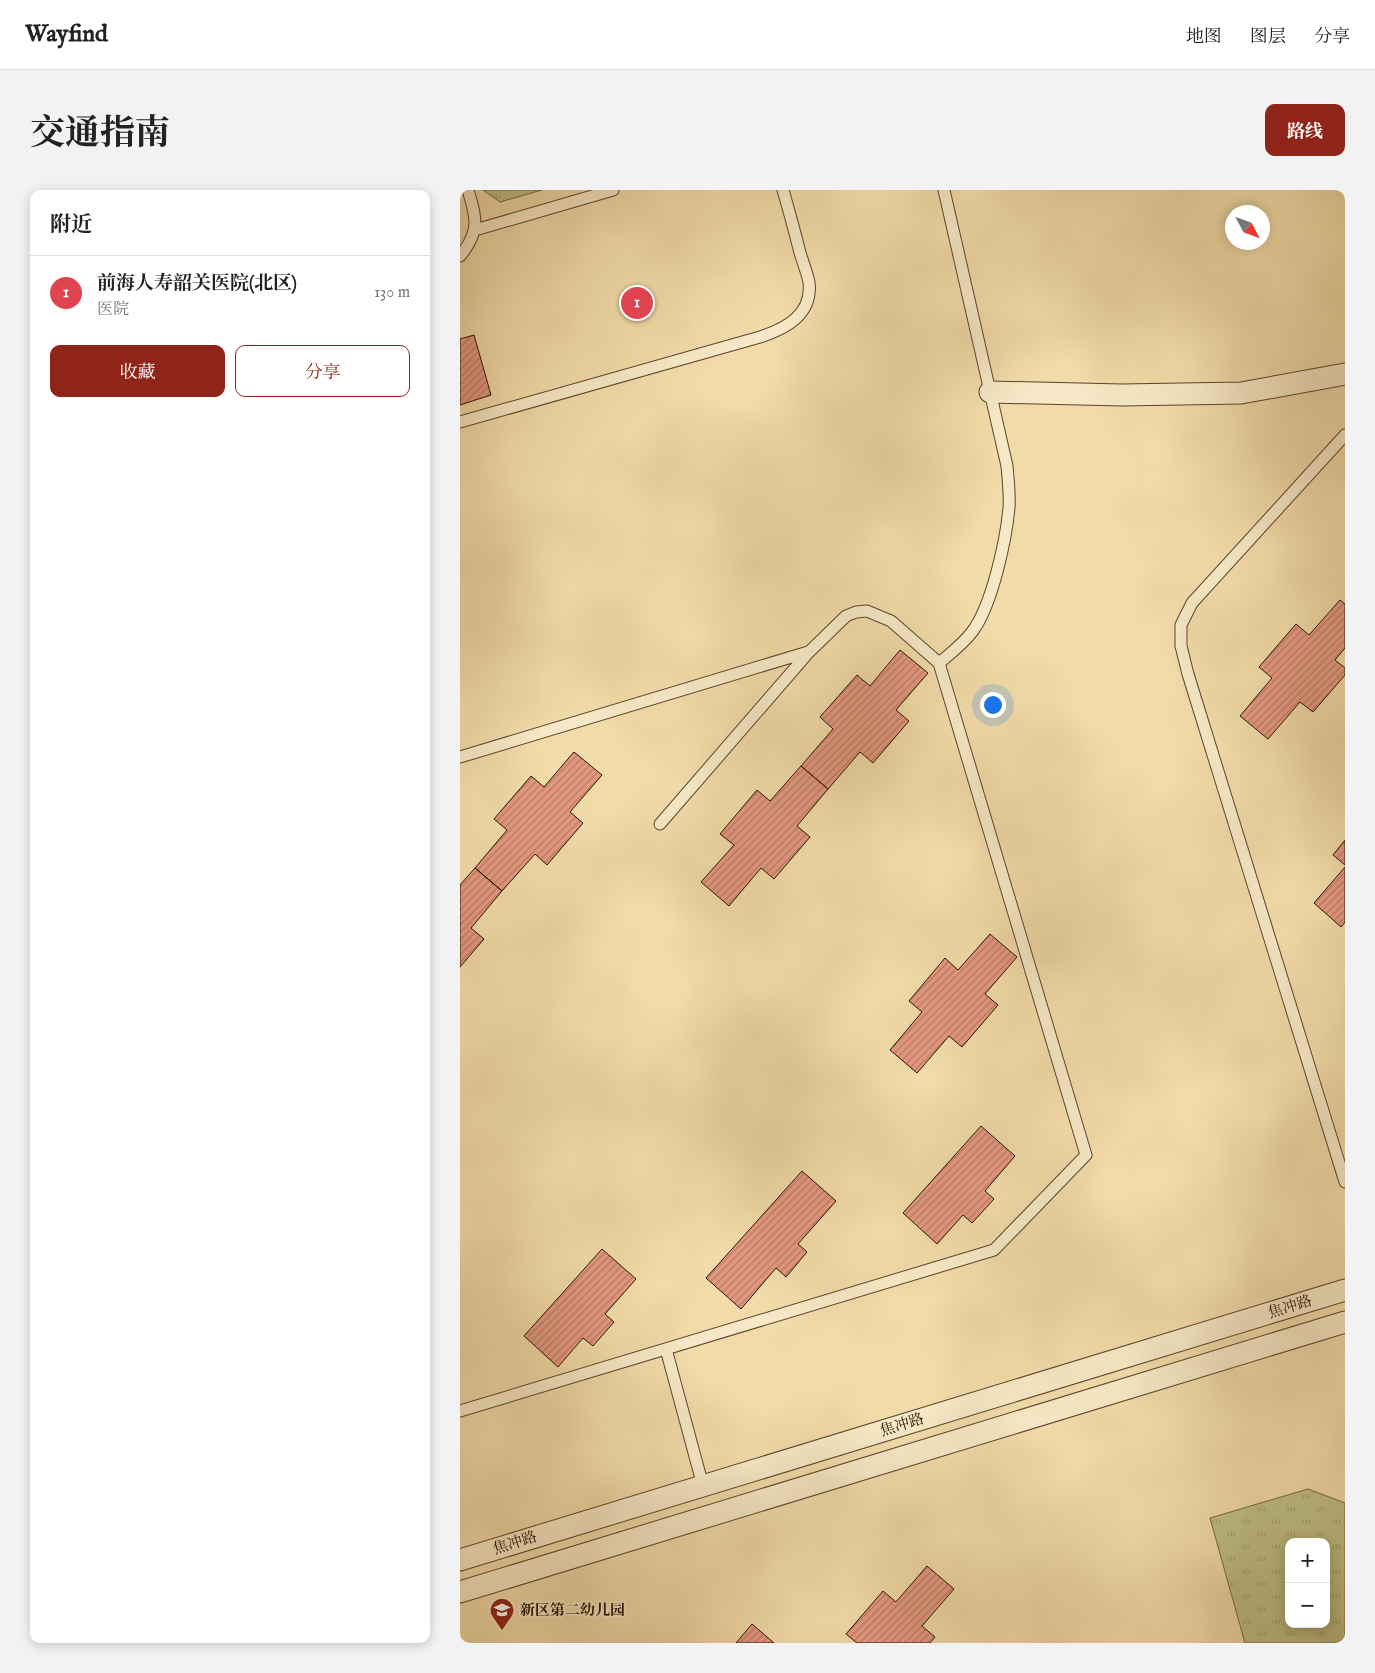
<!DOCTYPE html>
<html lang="zh">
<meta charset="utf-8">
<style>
:root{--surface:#fff;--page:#f2f2f2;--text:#222;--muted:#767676;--line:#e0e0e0;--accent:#8f2418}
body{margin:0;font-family:"IM FELL English","Noto Serif SC",serif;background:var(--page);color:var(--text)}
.controls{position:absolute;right:15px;bottom:15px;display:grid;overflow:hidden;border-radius:10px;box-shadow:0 2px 12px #0003}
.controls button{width:45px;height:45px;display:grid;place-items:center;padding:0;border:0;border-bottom:1px solid var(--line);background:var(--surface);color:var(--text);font:25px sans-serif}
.compass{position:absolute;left:765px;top:15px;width:45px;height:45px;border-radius:50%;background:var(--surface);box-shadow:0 2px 12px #0003;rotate:131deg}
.you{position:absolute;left:532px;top:514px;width:18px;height:18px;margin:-12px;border:4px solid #fff;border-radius:50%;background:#1a73e8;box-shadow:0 0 0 8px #1a73e833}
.badge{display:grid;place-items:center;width:32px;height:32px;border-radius:50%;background:var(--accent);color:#fff;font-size:16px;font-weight:700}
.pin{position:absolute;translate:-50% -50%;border:2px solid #fff;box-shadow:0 1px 5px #0006}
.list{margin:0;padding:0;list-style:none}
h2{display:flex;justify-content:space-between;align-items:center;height:65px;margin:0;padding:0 20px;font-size:21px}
h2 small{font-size:16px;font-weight:400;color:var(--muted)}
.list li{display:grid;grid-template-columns:32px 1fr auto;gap:15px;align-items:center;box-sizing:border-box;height:75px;padding:0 20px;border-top:1px solid var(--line)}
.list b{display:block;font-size:19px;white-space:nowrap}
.list p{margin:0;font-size:16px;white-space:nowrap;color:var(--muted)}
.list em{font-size:16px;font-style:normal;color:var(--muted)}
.actions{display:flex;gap:10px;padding:15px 20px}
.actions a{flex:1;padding:11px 0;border:1px solid var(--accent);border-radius:10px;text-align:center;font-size:18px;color:var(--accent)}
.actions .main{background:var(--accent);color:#fff}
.map{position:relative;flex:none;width:885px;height:1453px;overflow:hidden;border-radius:10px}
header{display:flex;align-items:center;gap:30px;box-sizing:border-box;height:70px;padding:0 25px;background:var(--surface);border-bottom:1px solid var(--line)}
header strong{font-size:24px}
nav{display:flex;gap:28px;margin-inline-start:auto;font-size:18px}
.intro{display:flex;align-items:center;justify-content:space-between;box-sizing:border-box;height:120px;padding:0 30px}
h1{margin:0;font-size:35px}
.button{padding:12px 22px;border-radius:10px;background:var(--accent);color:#fff;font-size:18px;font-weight:700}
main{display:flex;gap:30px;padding:0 30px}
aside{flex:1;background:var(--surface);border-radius:10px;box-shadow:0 2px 12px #0003}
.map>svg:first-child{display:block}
</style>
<header>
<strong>Wayfind</strong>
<nav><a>地图</a><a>图层</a><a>分享</a></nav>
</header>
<div class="intro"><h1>交通指南</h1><a class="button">路线</a></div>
<main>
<aside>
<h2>附近<small></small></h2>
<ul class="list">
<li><span class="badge" style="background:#e0444e">1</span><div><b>前海人寿韶关医院(北区)</b><p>医院</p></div><em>130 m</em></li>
</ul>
<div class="actions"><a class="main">收藏</a><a>分享</a></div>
</aside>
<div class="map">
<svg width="885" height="1453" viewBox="0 0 885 1453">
<defs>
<pattern id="grass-tufts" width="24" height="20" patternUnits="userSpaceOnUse" patternTransform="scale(1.25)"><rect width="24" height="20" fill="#bebf85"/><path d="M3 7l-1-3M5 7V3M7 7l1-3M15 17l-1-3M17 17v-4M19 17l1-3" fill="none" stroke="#a3a371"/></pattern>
<pattern id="building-hatch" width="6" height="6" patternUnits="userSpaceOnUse" patternTransform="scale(1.25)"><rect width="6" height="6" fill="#e39880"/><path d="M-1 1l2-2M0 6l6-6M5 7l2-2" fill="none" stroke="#b87b66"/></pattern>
</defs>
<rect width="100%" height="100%" fill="#f1dba8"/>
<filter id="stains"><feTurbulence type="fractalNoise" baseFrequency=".004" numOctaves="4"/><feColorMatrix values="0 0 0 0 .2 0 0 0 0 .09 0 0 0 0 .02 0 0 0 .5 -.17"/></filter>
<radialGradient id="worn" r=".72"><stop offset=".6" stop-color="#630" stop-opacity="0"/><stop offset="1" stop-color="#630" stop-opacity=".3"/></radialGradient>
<path fill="url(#grass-tufts)" stroke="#746843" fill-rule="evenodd" d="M23,0H82L40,12Z
M848,1299L885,1313V1453H785L750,1328ZM829,1352H866V1434H829Z"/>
<path fill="url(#building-hatch)" stroke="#2a1201" d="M14,145L31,205L0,215V149Z
M880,410L885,414V458L875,470L885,478V485L853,522L840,512L808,549L780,526L812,488L799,477L836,434L849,445Z
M440,460L468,483L436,520L449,531L413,573L400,562L368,599L341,576L373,539L360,527L397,485L410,496Z
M114,562L142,585L110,622L123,633L87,675L75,664L42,701L15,678L47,640L34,629L71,586L84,597Z
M341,576L368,599L337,636L350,647L314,689L301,678L269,716L241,692L274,655L260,644L297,600L310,611Z
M885,650V675L873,665Z
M885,677V732L881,737L854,713Z
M15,678L42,701L11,738L24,749L0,777V695Z
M530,744L557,767L525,804L538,815L502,857L489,846L457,883L430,860L462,822L449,811L485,768L498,780Z
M521,936L555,966L525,1001L534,1009L512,1033L503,1025L477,1054L443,1023Z
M342,981L376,1011L338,1054L347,1062L326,1087L316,1078L281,1119L246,1088Z
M142,1059L176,1089L145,1124L154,1132L133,1156L123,1148L98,1177L64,1146Z
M467,1376L494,1399L462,1436L475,1447L470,1453H397L386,1444L423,1401L436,1412Z
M292,1434L314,1453H276Z"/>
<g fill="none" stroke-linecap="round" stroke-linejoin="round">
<defs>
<path id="service" d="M15,40L153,0
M0,66C20,42 17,28 8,0
M0,232L300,147C325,139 353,125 349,92C347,83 343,72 340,63C335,42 329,21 323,0
M885,245L732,413L721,435V456L728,484L885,992
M479,473C491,463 503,454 512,442C532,416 546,350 549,318C550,304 548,289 547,276L484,0
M0,567L348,462
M206,1159L243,1296
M0,1221L534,1060L626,965L479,473L431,431L407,421L396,422L386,426L349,462L200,634"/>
<path id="minor" d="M530,202L662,205L781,203L885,184
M0,1370L885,1100
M0,1402L885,1132"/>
</defs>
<use href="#service" stroke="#5c442b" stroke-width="13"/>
<use href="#minor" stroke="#5c442b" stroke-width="23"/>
<use href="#service" stroke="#f6e8c6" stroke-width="11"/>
<use href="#minor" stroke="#f6e8c6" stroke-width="21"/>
</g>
<defs>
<symbol id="school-pin" viewBox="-11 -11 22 30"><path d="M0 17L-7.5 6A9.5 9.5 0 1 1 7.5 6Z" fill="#8f2418" stroke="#f6e8c6"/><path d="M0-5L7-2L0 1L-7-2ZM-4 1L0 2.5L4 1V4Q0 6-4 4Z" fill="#fff"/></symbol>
</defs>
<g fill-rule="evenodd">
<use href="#school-pin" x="28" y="1406" width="28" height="38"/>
</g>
<g text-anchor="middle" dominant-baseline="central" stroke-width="4" stroke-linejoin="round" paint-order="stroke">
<g font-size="15" fill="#2a1201" stroke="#f6e8c6">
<text transform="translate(830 1117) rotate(-17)">焦冲路</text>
<text transform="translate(442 1235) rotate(-17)">焦冲路</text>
<text transform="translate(55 1353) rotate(-17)">焦冲路</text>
</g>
<g font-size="15" font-weight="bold" fill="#2a1201" stroke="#f6e8c6" text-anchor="start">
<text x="60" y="1420">新区第二幼儿园</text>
</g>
</g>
<rect width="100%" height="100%" filter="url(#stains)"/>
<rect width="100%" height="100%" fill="url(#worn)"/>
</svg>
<div class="controls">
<button>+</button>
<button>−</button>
</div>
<svg class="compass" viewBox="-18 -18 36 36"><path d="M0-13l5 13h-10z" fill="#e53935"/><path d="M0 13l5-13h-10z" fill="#767676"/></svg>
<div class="you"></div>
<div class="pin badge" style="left:177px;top:113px;background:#e0444e">1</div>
</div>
</main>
